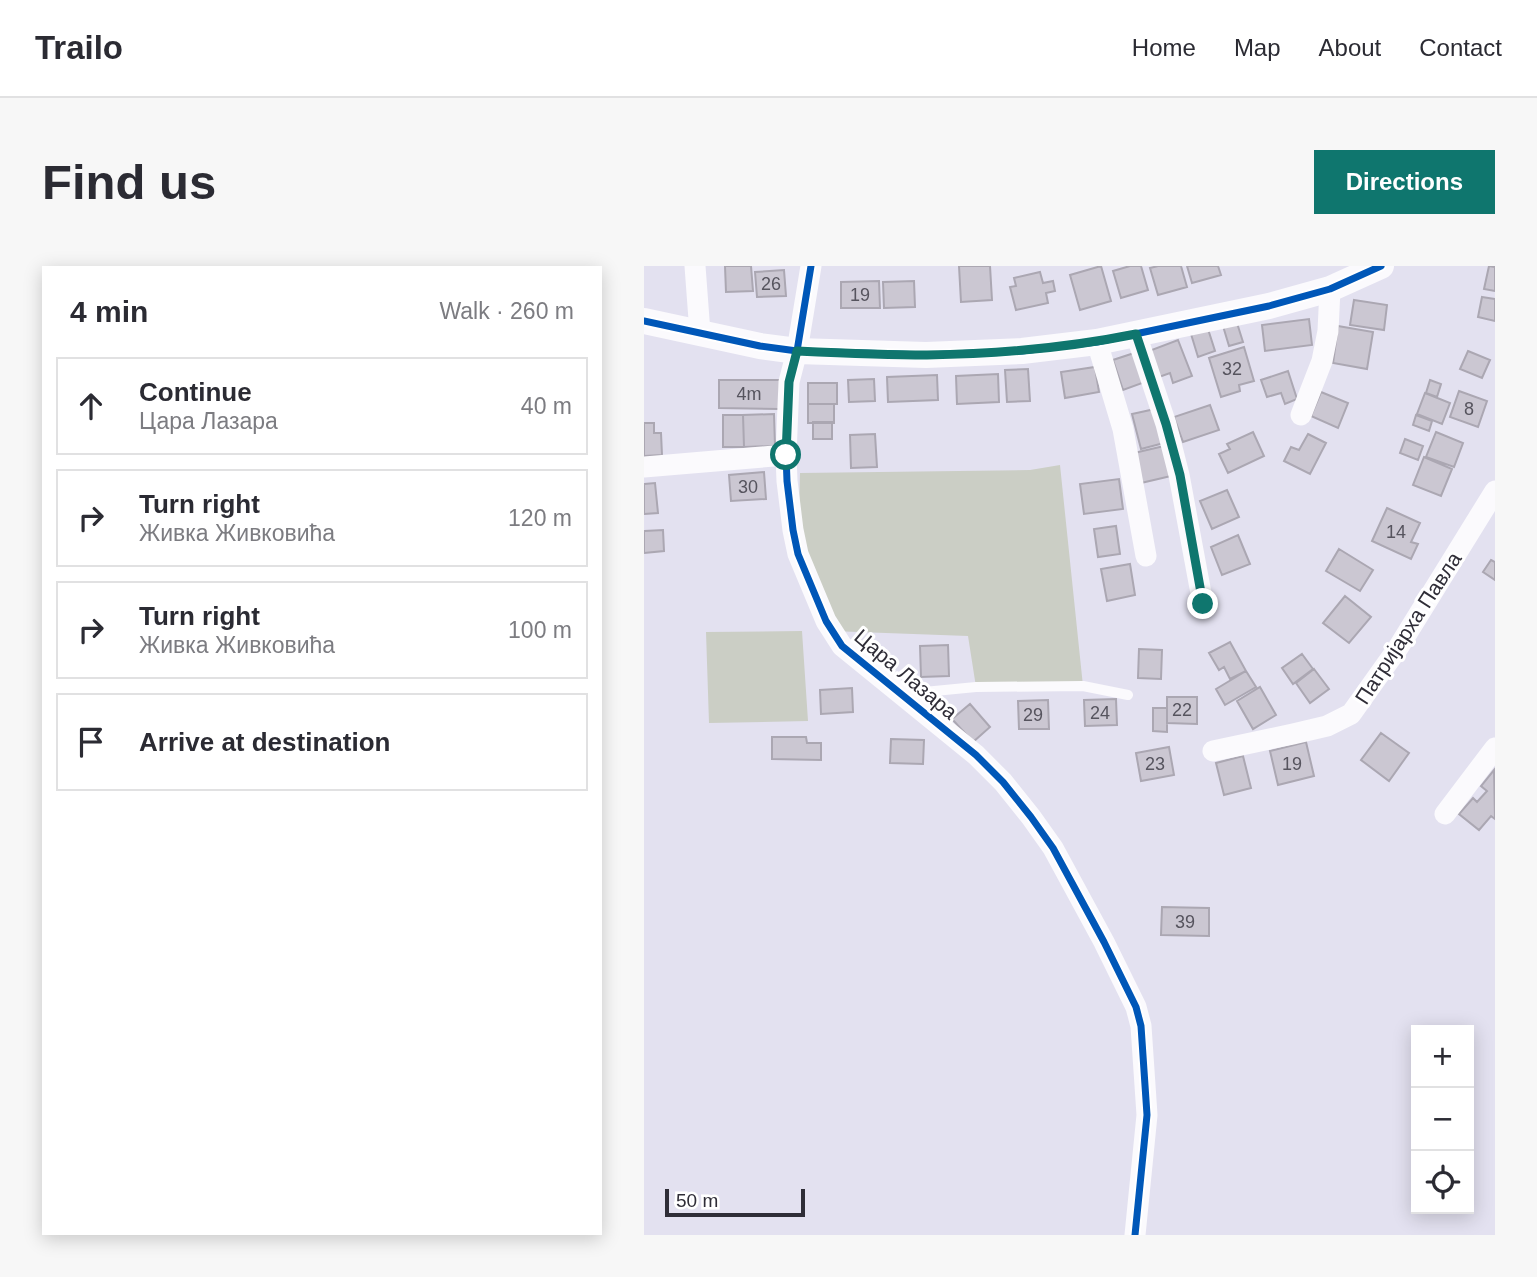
<!DOCTYPE html>
<meta charset="utf-8">
<style>
:root{--surface:#fff;--page:#f7f7f7;--text:#2b2b33;--muted:#7c7c81;--line:#e1e1e2;--accent:#0f766e}
body{margin:0;font-family:Arial,sans-serif;background:var(--page);color:var(--text)}
.controls{position:absolute;right:21px;bottom:21px;display:grid;overflow:hidden;border-radius:0px;box-shadow:0 4px 18px #0003}
.controls button{width:63px;height:63px;display:grid;place-items:center;padding:0;border:0;border-bottom:2px solid var(--line);background:var(--surface);color:var(--text);font:35px sans-serif}
.scale{position:absolute;left:21px;bottom:18px;width:140px;box-sizing:border-box;padding-left:7px;border:4px solid #2f2d37;border-top:0;font-size:19px;line-height:24px;white-space:nowrap;color:#2f2d37;-webkit-text-stroke:5px #fff;paint-order:stroke}
.stop{position:absolute;width:21px;height:21px;margin:-16px;border:5px solid #0f766e;border-radius:50%;background:#fff}
.stop.end{background:#0f766e;border-color:#fff;box-shadow:0 2px 7px #0008}
.list{margin:0;padding:0;list-style:none}
h2{display:flex;justify-content:space-between;align-items:center;height:91px;margin:0;padding:0 28px;font-size:30px}
h2 small{font-size:23px;font-weight:400;color:var(--muted)}
.list li{display:grid;grid-template-columns:46px 1fr auto;gap:21px;align-items:center;box-sizing:border-box;height:98px;margin:0 14px 14px;padding:0 14px;border:2px solid var(--line);border-radius:0px}
.list b{display:block;font-size:26px;white-space:nowrap}
.list p{margin:0;font-size:23px;white-space:nowrap;color:var(--muted)}
.list em{font-size:23px;font-style:normal;color:var(--muted)}
.icon{flex:none;width:38px;height:38px;fill:none;stroke:currentColor;stroke-width:2;stroke-linecap:round;stroke-linejoin:round}
.map{position:relative;flex:none;width:851px;height:969px;overflow:hidden;border-radius:0px}
header{display:flex;align-items:center;gap:42px;box-sizing:border-box;height:98px;padding:0 35px;background:var(--surface);border-bottom:2px solid var(--line)}
header strong{font-size:33px}
nav{display:flex;gap:38px;margin-inline-start:auto;font-size:24px}
.intro{display:flex;align-items:center;justify-content:space-between;box-sizing:border-box;height:168px;padding:0 42px}
h1{margin:0;font-size:49px}
.button{padding:18px 32px;border-radius:0px;background:var(--accent);color:#fff;font-size:24px;font-weight:700}
main{display:flex;gap:42px;padding:0 42px}
aside{flex:1;background:var(--surface);border-radius:0px;box-shadow:0 4px 18px #0003}
.map>svg:first-child{display:block}
</style>
<header>
<strong>Trailo</strong>
<nav><a>Home</a><a>Map</a><a>About</a><a>Contact</a></nav>
</header>
<div class="intro"><h1>Find us</h1><a class="button">Directions</a></div>
<main>
<aside>
<h2>4 min<small>Walk · 260 m</small></h2>
<ul class="list">
<li><svg class="icon" aria-label="ahead" viewBox="0 0 24 24"><path d="M12 20V5M6 11l6-6 6 6"/></svg><div><b>Continue</b><p>Цара Лазара</p></div><em>40 m</em></li>
<li><svg class="icon" aria-label="right" viewBox="0 0 24 24"><path d="M7 20v-9h11M14 6l5 5-5 5"/></svg><div><b>Turn right</b><p>Живка Живковића</p></div><em>120 m</em></li>
<li><svg class="icon" aria-label="right" viewBox="0 0 24 24"><path d="M7 20v-9h11M14 6l5 5-5 5"/></svg><div><b>Turn right</b><p>Живка Живковића</p></div><em>100 m</em></li>
<li><svg class="icon" aria-label="arrive" viewBox="0 0 24 24"><path d="M6 21V4h12l-3 4 3 4H6"/></svg><div><b>Arrive at destination</b></div></li>
</ul>
</aside>
<div class="map">
<svg width="851" height="969" viewBox="0 0 851 969">
<rect width="100%" height="100%" fill="#e3e1f0"/>
<path fill="#cbcec5" d="M416,199L439,420L332,421L324,370L187,365L154,288L156,207L386,204Z
M158,365L164,455L65,457L62,366Z"/>
<path fill="#cbc7d2" stroke="#aba7b2" stroke-width="2" d="M81,0H107L109,25L82,26Z
M315,0H346L348,34L317,36Z
M457,0L467,35L436,44L426,9Z
M486,0H497L504,24L477,32L469,5Z
M514,0H537L543,21L514,29L506,2Z
M543,0H574L577,9L548,17Z
M845,0L851,1V25L840,23Z
M140,4L142,30L113,31L111,6Z
M396,6L399,17L409,15L411,25L402,27L404,37L372,44L366,21L372,20L370,12Z
M235,15L236,42H197V16Z
M270,15L271,41L240,42L239,16Z
M838,31L851,33V55L834,51Z
M710,34L743,39L740,64L706,59Z
M665,53L668,79L621,85L618,59Z
M593,57L599,76L585,80L579,60Z
M694,60L729,66L723,103L689,97Z
M564,63L571,85L554,91L547,68Z
M534,74L548,110L529,117L526,107L515,111L505,85Z
M600,81L610,115L595,119L596,125L577,131L565,92Z
M824,85L846,94L838,112L816,103Z
M490,87L501,116L479,124L469,94Z
M451,101L455,126L421,132L417,106Z
M384,103L386,135L363,136L361,104Z
M644,105L653,133L641,138L637,127L623,131L617,114Z
M354,108L355,136L313,138L312,110Z
M293,109L294,134L244,136L243,111Z
M230,113L231,135L205,136L204,114Z
M75,114H136L135,143L75,142Z
M786,114L797,118L793,131L782,127Z
M164,117H193V138H164Z
M815,125L843,135L834,161L806,151Z
M677,126L704,137L694,162L667,150Z
M781,127L806,137L798,158L773,148Z
M164,138H190V157H164Z
M566,139L575,164L539,176L530,151Z
M511,143L520,177L497,183L488,148Z
M130,148L131,180L100,181L99,149Z
M79,149H99L100,181H79Z
M772,149L788,155L785,165L769,159Z
M169,156H188V173H169Z
M0,157H10V167H17L18,189L0,190Z
M609,166L620,190L584,207L575,188L586,183L583,178Z
M792,166L819,177L810,201L782,191Z
M231,168L233,201L207,202L206,169Z
M664,168L682,177L666,208L640,195L647,181L655,184Z
M761,173L779,180L774,194L756,187Z
M520,180L527,210L497,217L490,187Z
M780,191L808,203L797,230L769,219Z
M120,206L122,233L87,235L85,209Z
M475,213L479,243L440,248L436,218Z
M11,217L14,247L0,248V218Z
M583,224L595,251L568,263L556,235Z
M743,242L776,257L767,276L774,278L767,293L728,275Z
M472,260L476,288L454,291L450,263Z
M19,264L20,285L0,287V265Z
M594,269L606,298L578,309L567,281Z
M695,283L729,304L716,325L682,305Z
M847,294L851,296V314L839,306Z
M486,298L491,329L463,335L457,303Z
M701,330L727,351L705,377L679,357Z
M586,376L602,405L586,413L580,401L575,404L565,387Z
M304,379L305,410L277,411L276,380Z
M495,383L518,384L517,413L494,412Z
M658,388L669,403L649,418L638,402Z
M670,403L685,423L666,437L652,417Z
M602,405L612,421L581,439L572,423Z
M616,421L632,449L609,463L593,435Z
M208,422L209,446L177,448L176,424Z
M523,431H553V458L523,457Z
M472,433L473,459L441,460L440,434Z
M404,434L405,463H375L374,435Z
M326,438L346,461L329,476L308,453Z
M509,442H523V466L509,465Z
M737,467L765,487L745,515L717,494Z
M128,471H162L163,477H177V494L128,493Z
M247,473L280,474L279,498L246,497Z
M662,476L670,510L634,519L626,485Z
M525,481L530,509L497,515L492,487Z
M599,490L607,522L580,529L572,497Z
M850,504L851,553L847,550L835,564L815,548L829,532L833,536L843,525L837,520Z
M518,641L565,642V670L517,669Z"/>
<g fill="none" stroke-linecap="round" stroke-linejoin="round">
<path stroke="#fbfafd" stroke-width="10" d="M265,434L275,427L280,426L332,421L439,420L484,429"/>
<path stroke="#fbfafd" stroke-width="21" d="M51,0L56,67
M167,0L153,85L145,116L142,189L143,215L149,264L154,288L182,355L198,380L332,489L359,516L387,551L409,582L460,676L492,741L497,760L503,849L491,969
M492,68L522,158L535,209L559,338
M453,76L479,163L502,290
M657,149L678,95L684,65L686,23
M0,201L142,189
M569,485L649,468L683,460L707,448L754,382L851,225
M801,548L851,482"/>
<path stroke="#fbfafd" stroke-width="26" d="M0,55L116,80L153,85L282,89L378,85L453,76L625,40L686,23L737,0"/>
<defs>
<path id="cycleway" d="M167,0L153,85L145,116L142,189L143,215L149,264L154,288L182,355L198,380L332,489L359,516L387,551L409,582L460,676L492,741L497,760L503,849L491,969
M0,55L116,80L153,85L282,89L378,85L453,76L625,40L686,23L737,0"/>
</defs>
<use href="#cycleway" stroke="#fff" stroke-width="11"/>
<use href="#cycleway" stroke="#0057b8" stroke-width="7"/>
</g>
<g fill="none" stroke-linecap="round" stroke-linejoin="round">
<path stroke="#0f766e" stroke-width="9" d="M142,189L145,116L153,85C196,87 240,89 283,89C353,88 423,82 492,68L522,158L536,209L559,338"/>
</g>
<g text-anchor="middle" dominant-baseline="central" stroke-width="6" stroke-linejoin="round" paint-order="stroke">
<g font-size="18" fill="#56545e">
<text x="127" y="18">26</text>
<text x="216" y="29">19</text>
<text x="588" y="103">32</text>
<text x="105" y="128">4m</text>
<text x="825" y="143">8</text>
<text x="104" y="221">30</text>
<text x="752" y="266">14</text>
<text x="538" y="444">22</text>
<text x="456" y="447">24</text>
<text x="389" y="449">29</text>
<text x="511" y="498">23</text>
<text x="648" y="498">19</text>
<text x="541" y="656">39</text>
</g>
<g font-size="21" fill="#2f2d37" stroke="#fff">
<text transform="translate(764 362) rotate(-57)">Патријарха Павла</text>
<text transform="translate(262 408) rotate(40)">Цара Лазара</text>
</g>
</g>
</svg>
<div class="controls">
<button>+</button>
<button>−</button>
<button><svg class="icon" aria-label="locate" viewBox="0 0 24 24"><circle cx="12" cy="12" r="6"/><path d="M12 2v4M12 18v4M2 12h4M18 12h4"/></svg></button>
</div>
<div class="scale">50 m</div>
<div class="stop" style="left:142px;top:189px"></div>
<div class="stop end" style="left:559px;top:338px"></div>
</div>
</main>
